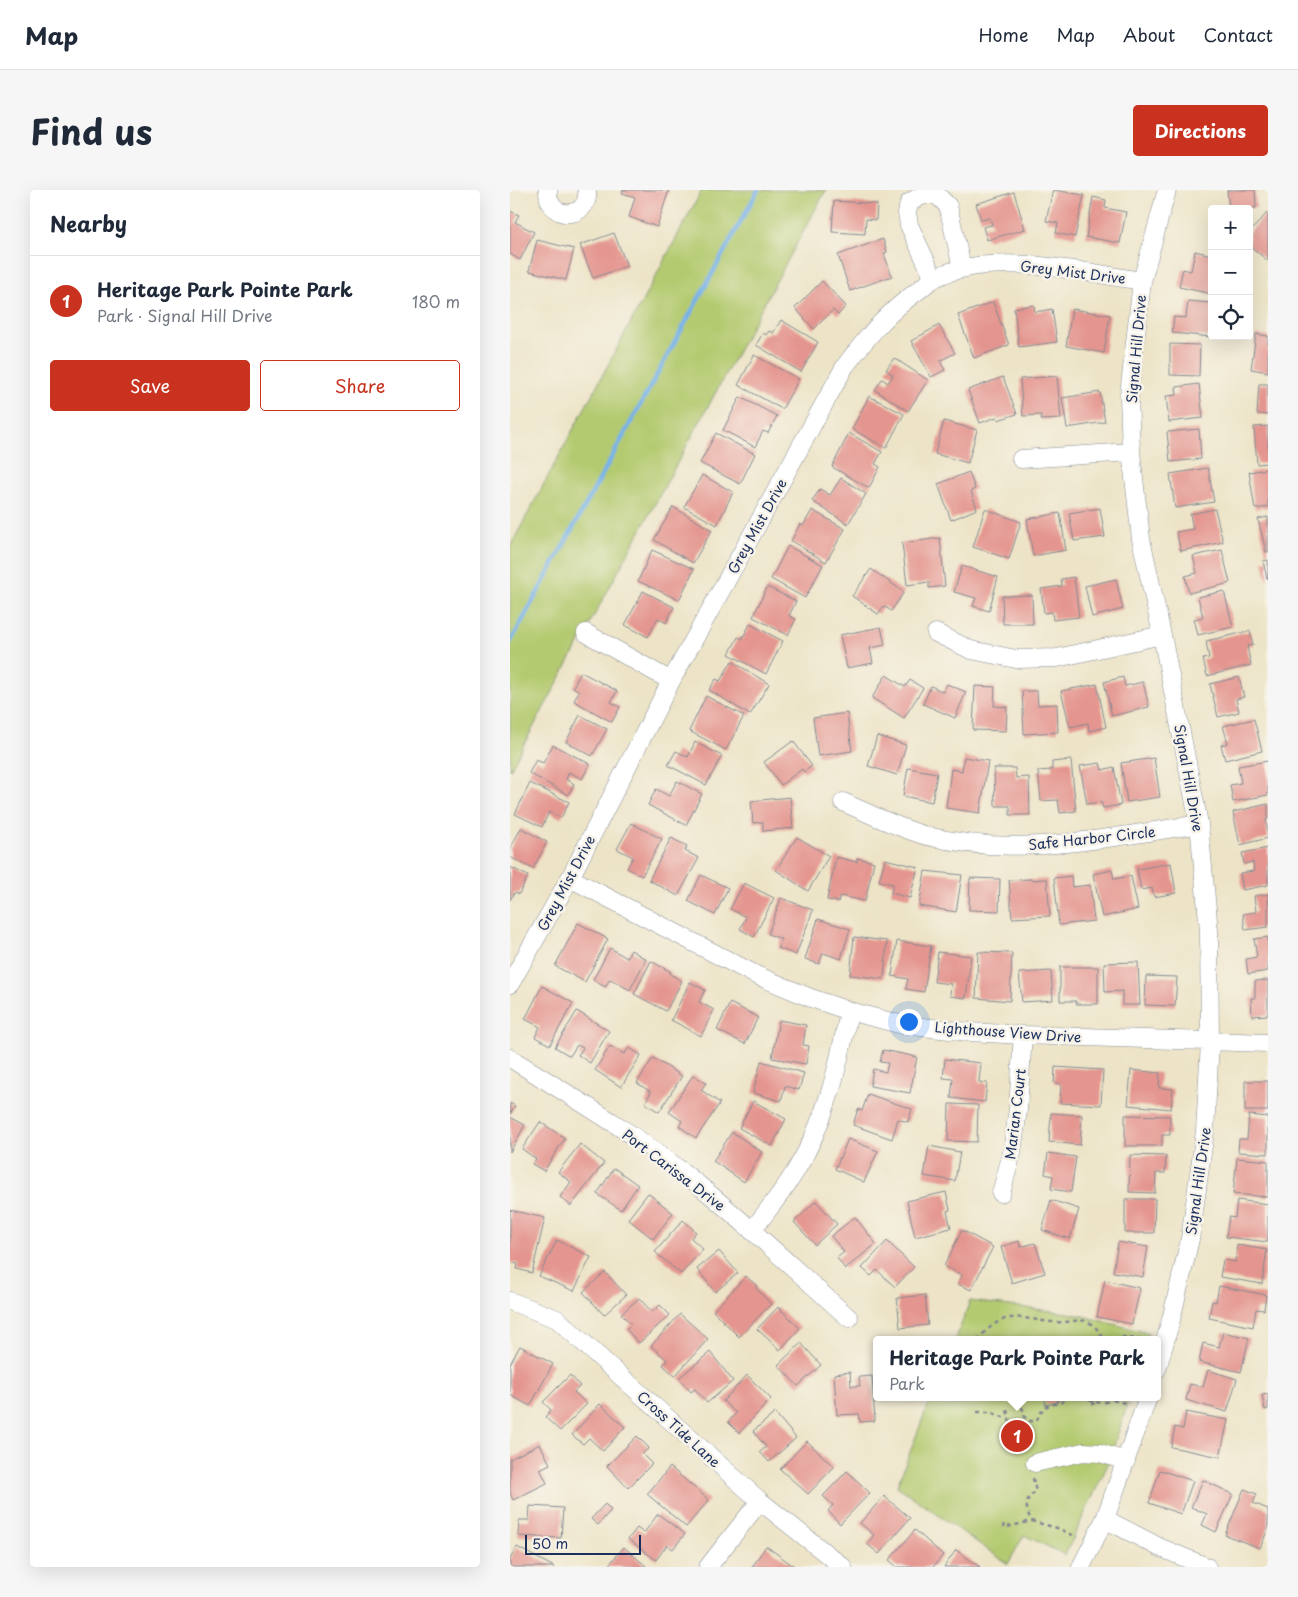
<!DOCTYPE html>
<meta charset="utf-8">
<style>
:root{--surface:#fff;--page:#f6f6f7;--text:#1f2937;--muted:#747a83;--line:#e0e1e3;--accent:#c8321e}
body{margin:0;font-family:"Playpen Sans",sans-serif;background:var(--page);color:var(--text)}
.controls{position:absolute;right:15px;top:15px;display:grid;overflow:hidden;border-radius:5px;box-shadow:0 5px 20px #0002}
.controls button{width:45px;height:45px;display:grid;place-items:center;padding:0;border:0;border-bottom:1px solid var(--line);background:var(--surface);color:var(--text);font:25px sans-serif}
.scale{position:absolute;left:15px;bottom:12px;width:116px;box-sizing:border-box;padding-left:5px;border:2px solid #1b2f5e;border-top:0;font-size:14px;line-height:18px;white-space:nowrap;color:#1b2f5e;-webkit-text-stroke:4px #f7f3e8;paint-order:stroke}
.you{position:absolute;left:398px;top:831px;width:18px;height:18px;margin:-12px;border:4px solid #fff;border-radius:50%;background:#1a73e8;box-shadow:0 0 0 8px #1a73e833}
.badge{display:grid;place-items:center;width:32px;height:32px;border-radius:50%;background:var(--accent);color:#fff;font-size:16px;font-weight:700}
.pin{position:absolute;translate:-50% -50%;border:2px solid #fff;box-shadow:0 1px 5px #0006}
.popup{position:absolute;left:363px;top:1146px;width:288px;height:65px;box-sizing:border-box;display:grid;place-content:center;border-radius:5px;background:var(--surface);filter:drop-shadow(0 1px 4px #0005);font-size:16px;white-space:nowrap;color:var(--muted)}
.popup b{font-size:19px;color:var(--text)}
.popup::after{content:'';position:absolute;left:50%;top:100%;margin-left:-10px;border:10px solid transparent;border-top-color:var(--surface)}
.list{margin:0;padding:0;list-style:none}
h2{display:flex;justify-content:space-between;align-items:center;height:65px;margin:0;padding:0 20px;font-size:21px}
h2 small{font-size:16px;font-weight:400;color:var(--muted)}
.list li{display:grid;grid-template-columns:32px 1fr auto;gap:15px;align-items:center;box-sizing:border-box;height:90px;padding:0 20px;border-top:1px solid var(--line)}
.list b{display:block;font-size:19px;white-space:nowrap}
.list p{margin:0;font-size:16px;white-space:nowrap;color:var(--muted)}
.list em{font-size:16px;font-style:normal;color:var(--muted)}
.actions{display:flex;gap:10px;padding:15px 20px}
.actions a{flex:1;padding:11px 0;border:1px solid var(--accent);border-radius:5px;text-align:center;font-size:18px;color:var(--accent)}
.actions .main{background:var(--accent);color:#fff}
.icon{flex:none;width:28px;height:28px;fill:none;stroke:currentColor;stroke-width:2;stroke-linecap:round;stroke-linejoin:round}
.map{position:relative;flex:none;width:758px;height:1377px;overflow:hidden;border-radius:5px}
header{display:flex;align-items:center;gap:30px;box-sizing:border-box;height:70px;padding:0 25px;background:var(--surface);border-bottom:1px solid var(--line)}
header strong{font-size:24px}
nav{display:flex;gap:28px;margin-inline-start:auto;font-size:18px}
.intro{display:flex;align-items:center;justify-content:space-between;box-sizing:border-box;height:120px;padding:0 30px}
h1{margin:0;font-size:35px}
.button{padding:12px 22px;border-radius:5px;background:var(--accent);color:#fff;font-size:18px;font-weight:700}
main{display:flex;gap:30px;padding:0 30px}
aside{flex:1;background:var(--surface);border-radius:5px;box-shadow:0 5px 20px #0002}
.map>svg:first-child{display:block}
</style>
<header>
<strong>Map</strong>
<nav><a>Home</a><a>Map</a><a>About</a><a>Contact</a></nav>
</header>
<div class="intro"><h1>Find us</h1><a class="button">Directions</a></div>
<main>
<aside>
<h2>Nearby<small></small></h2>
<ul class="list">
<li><span class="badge">1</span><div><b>Heritage Park Pointe Park</b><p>Park · Signal Hill Drive</p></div><em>180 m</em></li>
</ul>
<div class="actions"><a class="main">Save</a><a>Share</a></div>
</aside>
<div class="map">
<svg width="758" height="1377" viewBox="0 0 758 1377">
<rect width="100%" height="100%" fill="#f7f3e8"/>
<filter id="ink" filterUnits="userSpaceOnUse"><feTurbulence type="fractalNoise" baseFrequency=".02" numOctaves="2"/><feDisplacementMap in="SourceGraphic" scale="10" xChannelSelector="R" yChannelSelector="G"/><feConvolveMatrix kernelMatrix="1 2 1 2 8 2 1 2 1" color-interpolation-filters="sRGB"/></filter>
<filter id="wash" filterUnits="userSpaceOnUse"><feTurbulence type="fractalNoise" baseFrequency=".0096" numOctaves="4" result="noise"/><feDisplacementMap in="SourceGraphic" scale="20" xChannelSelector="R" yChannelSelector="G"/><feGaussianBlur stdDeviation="1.12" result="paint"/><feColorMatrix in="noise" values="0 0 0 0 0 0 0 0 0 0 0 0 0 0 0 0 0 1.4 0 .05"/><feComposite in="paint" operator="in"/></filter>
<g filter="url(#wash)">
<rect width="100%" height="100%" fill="#ede4c7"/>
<path fill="#b4ca6f" stroke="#687c66" d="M192,0H316L0,580V357Z
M460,1111L565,1124L638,1143L636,1150H445Z
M421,1207H620L598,1274L555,1365L514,1345L498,1374L387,1296Z"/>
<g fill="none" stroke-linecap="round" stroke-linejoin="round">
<path stroke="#77b2e9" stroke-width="4.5" d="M0,453L248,0"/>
</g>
<g id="blocks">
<path fill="#e4958f" d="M113,0H159L147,37L119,27L125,7L112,3Z
M543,0L574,5L565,47L546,43L548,33L536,31Z
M717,0H745L746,18L719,19Z
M504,2L515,39L477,50L473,37L482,35L480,28L471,30L466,14Z
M583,7L596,10L595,18L616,22L610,53L576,47Z
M324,11L367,14L366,30L356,29L355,44L322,42Z
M0,21L9,25L5,32L24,42L10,70L0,64Z
M757,23L758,24V71L739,55V43Z
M104,43L117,76L83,88L70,55Z
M373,49L377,62L374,64L382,86L340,101L328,65Z
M27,50L64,59L56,90L19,81Z
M685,61L702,65V104L669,97L673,79L681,81Z
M312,91L336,116L328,125L323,120L304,139L285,118Z
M678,111L702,113V147L662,143L664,127L676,128Z
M483,112L499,155L464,168L448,125Z
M524,115L525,122L542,119L547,152L509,157L504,118Z
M562,119L600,125L594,163L556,156Z
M271,130L308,152L291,182L246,155L253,143L256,145L259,141L263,143Z
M429,135L445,163L430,171L435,180L421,187L401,151Z
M746,144L758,146V182L741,179Z
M660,154L690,155L689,186L660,185Z
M244,165L289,189L272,219L228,195Z
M384,168L418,190L398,221L365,200L372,189L378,193L383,185L376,180Z
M547,186L551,229L531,230V225L513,226L510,189Z
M493,187L507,224L488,230L487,227L470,233L458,200Z
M689,194L693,228L659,232L656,206L667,205L666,197Z
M749,194H758V225L747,224Z
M590,202L595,232L557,238L552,208Z
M359,206L394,224L376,258L342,239Z
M230,207L267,226L258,243L253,241L245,257L213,240Z
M434,231L467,240L458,273L425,264Z
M758,236V273L747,274L744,237Z
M689,239L691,269L660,272L657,242Z
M206,243L245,264L230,294L190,273Z
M339,243L372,262L365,274L370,277L359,298L322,277Z
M698,278L704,312L665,318L660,284Z
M758,279V317L745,319L739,282Z
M459,282L465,299L461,301L467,319L441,330L428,294Z
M192,285L223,302L207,335L174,317Z
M331,288L356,304L338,334L302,311L310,299L320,305Z
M163,317L202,340L183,373L144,350Z
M590,318L595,347L564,351L559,323Z
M475,319L511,332L499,369L463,357Z
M705,319L713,352L671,361L666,342L683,339L680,324Z
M302,320L335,339L316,372L281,351L290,334L293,336Z
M550,323L556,360L523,366L517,329Z
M758,327V362H756L748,329Z
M430,348L435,396L419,398V392L397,395L392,353Z
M278,356L313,375L295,408L261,389Z
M142,360L184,379L169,410L128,391Z
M712,360L720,393L679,403L675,386L687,383L683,366Z
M758,370V388L757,389L753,371Z
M452,376L488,387L479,421L463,416L466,408L444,402Z
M361,379L394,402L381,421L374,416L368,424L342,406Z
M564,387L569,427L543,430L542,422L534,423L531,399L552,396L551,389Z
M606,389L613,419L582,427L575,396Z
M257,397L286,411L279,426L286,429L278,445L243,427Z
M133,401L164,417L156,433L148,428L138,447L115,435Z
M714,401L723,437L688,445L684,429L693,427L688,407Z
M522,405L523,434H493L492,406Z
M240,434L273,451L256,484L219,464L228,447L232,449Z
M371,437L375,455L360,458L363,473L337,478L330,445Z
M740,441L743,455L737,456L741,475L697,486L693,469L699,468L696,451Z
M222,471L259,494L240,525L199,500L206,489L210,491Z
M71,482L107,501L101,512L110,517L102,532L64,511L69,501L63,497Z
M376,485L395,497L400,490L413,498L394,528L362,508Z
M613,487L615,496L633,492L639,517L602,526L594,492Z
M729,487L734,507L726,509L729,522L708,527L700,494Z
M437,494L456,502L445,528L413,514L421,496L433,502Z
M587,494L596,537L579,541L578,533L560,537L551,501Z
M465,496L485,497L484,516L497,517L496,541L463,540Z
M512,501H527L528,515L547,514L548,542L514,544Z
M196,506L234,526L216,560L179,541Z
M337,523L342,561L308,566L303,528Z
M70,525L97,539L82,566L56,552Z
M744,529L752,561L715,570L711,555L718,553L713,536Z
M367,546L396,555L387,585L358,576Z
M283,551L302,576L294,582L292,579L271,595L254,572Z
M185,552L212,566L196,595L158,575L166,561L178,567Z
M43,555L80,574L72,589L59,582L56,589L64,594L58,605L19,583L26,570L33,573Z
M454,567L478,571L470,623L436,618L441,579L452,581Z
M644,568L650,607L617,612L611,573Z
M561,570L566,621L550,623L548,610L531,611L528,581L542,580V572Z
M758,571V605L723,612L720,595L731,593L728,576Z
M590,573L592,580L604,577L611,615L593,618L591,612L577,614L570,576Z
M398,578L427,583L422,612L393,606Z
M484,578H505L506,588L519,587L520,625H500V616H485Z
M167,591L192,604L176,635L138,615L146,599L159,606Z
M20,593L59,612L51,628L39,622L32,637L5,624Z
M280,607L283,638L253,641V632L243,633L241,611Z
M758,614V629H756L758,648L730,655L723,622Z
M121,633L152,649L132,686L117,678L123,667L107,659Z
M11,638L37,652L23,679L0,667V659Z
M287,647L319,666L298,701L266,680Z
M161,648L177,656L175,661L189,668L168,706L139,690Z
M758,658V695L733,700L730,683L744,681L743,672L734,674L732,663Z
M326,667L347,672V668L364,672L355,711L330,706L328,712L317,710Z
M375,669L408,677L400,708L381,703L383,694L369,691Z
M661,673L666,703L644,707L642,698L631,700L627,679Z
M0,677L18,686L9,704L5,702L0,710Z
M602,680L604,689L621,686L628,719L592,727L583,684Z
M415,681L452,685L446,722L409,716Z
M191,685L218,698L205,725L178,711Z
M561,686L562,697L580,695L584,731L549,735L544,688Z
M460,688L490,689L489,721L459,720Z
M521,689V690L537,689L540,726L502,728L499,690Z
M234,693L264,708L244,747L230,739L236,727L220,719Z
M758,704V737L735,740L733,724L746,722L744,706Z
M271,708L303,720L286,765L268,758L271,749L258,744Z
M308,729L340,739L331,769L313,763L309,774L295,769Z
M68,733L98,749L75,792L45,776Z
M344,747L377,751L374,789L340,785Z
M758,747V781L738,784L736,769L747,767L744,749Z
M387,751L421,756L414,802L396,799L398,789L382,786Z
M100,758L117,768L121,760L136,769L120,800L100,789L95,797L83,790Z
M428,762L461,766L456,808L440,806L441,794L424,792Z
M468,762L502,763L500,811L466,808Z
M141,771L161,782L160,784L172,791L156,821L124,804Z
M628,772L630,815H612V801L595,802L594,773Z
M550,777H588V814H566V811H550Z
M541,781L543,810L512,812L509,783Z
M636,786L667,787L665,816L635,815Z
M758,790V825L742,826L741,808H745V791Z
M180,792L195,800L189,812L204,820L191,846L161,830Z
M32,796L63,813L40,855L25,847L30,837L15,829Z
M220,813L248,827L235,854L207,840Z
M67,821L99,841L80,873L68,865L73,858L67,855L60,866L45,857Z
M269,830L296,835L293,855L299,856L296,874L262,868Z
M100,856L114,864L119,858L131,865L111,897L85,880Z
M373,860L407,867L400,903L360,896L363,879L376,882L378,873L370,872Z
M143,868L172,886L149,922L135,913L141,902L127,893Z
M435,869L471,873L469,892L477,893L475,912L441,908L443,889L433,888Z
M251,871L294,883L289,900L275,896L271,911L243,903Z
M545,877L593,880L591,915L550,913L551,894L544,893Z
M621,880L650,883L649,898L663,899L661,919L618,915Z
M183,885L196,893L191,900L210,913L186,948L169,936L172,931L159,922Z
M735,891H758V921H735Z
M358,904L402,919L398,932L388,929L382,949L343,935L348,919L352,921Z
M243,911L276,929L262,956L229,938Z
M0,913L5,916L0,924Z
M439,914L468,915L467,952L438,951Z
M541,923L572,925L570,955L539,952Z
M615,925L660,926V945H652V956H615Z
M739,925L758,927V964L728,962L729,949H737Z
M0,927L15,935L0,962Z
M30,932L55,948L34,981L22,974L26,969L12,959Z
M222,942L252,962L234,992L203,971Z
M338,949L368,961L354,992L325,979Z
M70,954L94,973L61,1016L50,1007L61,992L48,982Z
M419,956L450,962L445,991L414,986Z
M538,963L566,967L561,1002L541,999L543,986L535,984Z
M620,965L656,966L655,983H646L645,1003L619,1002Z
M727,968L758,971V1007L723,1004Z
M104,978L128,995L111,1020L87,1004Z
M436,1002L440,1020L437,1021L441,1038L405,1047L397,1011Z
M138,1003L163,1023L143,1049L118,1029Z
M615,1009H645L644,1043H615Z
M541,1010L569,1019L560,1049L532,1040Z
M727,1010L758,1014V1052L716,1047L719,1027L725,1028Z
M306,1011L327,1034L305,1055L284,1032Z
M0,1020L35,1028L22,1083L7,1079L8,1074L0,1072Z
M345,1027L366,1054L335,1079L327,1068L334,1062L321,1046Z
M173,1030L186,1042L181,1048L193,1059L171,1084L145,1062Z
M452,1040L483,1057L461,1100L448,1094L452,1085L434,1076Z
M47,1050L81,1067L64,1101L29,1086Z
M377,1051L404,1077L385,1097L367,1080L361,1086L352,1078Z
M509,1051L510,1057L525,1053L535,1083L502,1093L491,1057Z
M608,1052L638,1057L633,1087L603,1082Z
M727,1055L757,1060L752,1094L710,1087L713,1070L725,1072Z
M209,1061L228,1083L205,1102L187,1079Z
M95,1082L116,1105L94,1125L73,1102Z
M236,1086L247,1096L246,1098L261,1114L229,1147L203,1121Z
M595,1090L630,1098L622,1134L587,1127Z
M709,1096L756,1105L754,1120L746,1119L743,1137L699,1128L702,1111L706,1112Z
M415,1105L418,1135L390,1138L387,1108Z
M129,1108L142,1122L150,1115L160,1125L129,1153L116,1139L121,1134L111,1124Z
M268,1117L290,1138L270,1160L247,1139Z
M170,1124L198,1149L165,1186L153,1175L157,1170L141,1156Z
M713,1142L739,1148L731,1182L689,1172L693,1153L709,1157Z
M291,1153L311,1175L288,1196L268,1175Z
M10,1156L43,1174L20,1216L0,1205V1174Z
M200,1162L223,1191L197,1213L185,1199L181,1202L169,1188Z
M698,1180L727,1189L717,1222L676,1210L680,1194L693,1197Z
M340,1182L341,1196H350L349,1187L362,1186L365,1231L350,1232L349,1224L327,1225L324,1184Z
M60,1185L70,1196L64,1202L77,1214L50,1241L35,1227L41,1220L33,1212Z
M237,1185L261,1209L229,1243L218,1232L226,1223L213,1211Z
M758,1204V1219L755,1220L752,1205Z
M534,1207H547L548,1212L536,1215Z
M90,1214L115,1237L93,1261L79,1248L73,1254L62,1245Z
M676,1222L718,1230L710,1267L661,1257L665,1237L673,1239Z
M265,1223L286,1248L259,1272L250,1262L256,1257L243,1241Z
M127,1246L139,1258L132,1264L142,1274L118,1298L97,1276Z
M297,1251L324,1277L298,1304L270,1279Z
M30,1254L40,1274L30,1279L37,1293L3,1310L0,1303V1269Z
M160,1277L199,1310L176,1337L137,1304Z
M650,1280L683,1291L671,1324L639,1313Z
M337,1281L360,1303L330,1334L318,1321L323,1315L313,1306Z
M693,1290L723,1304L706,1342L692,1335L697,1324L681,1317Z
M734,1299L747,1304L743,1313L758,1319V1339L750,1358L715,1345Z
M374,1306L400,1328L369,1364L357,1354L364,1345L350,1333Z
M95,1314L101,1320L88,1335L81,1329Z
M20,1316L53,1318L51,1348L8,1346L9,1330H19Z
M148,1324L175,1344L163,1359L157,1355L146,1370L118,1349L127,1338L134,1343Z
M405,1340L433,1365L423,1377H387L379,1370Z
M256,1356L285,1377H242Z
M7,1357L44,1377H0V1369Z
M114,1357L137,1377H97Z
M446,1360L470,1377H434Z"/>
</g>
</g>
<g filter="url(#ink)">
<use href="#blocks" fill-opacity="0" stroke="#848a92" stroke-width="1"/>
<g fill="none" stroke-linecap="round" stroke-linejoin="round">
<defs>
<path id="minor" d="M38,0C37,33 81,29 77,0
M424,89L399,35L397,23L399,13L409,7L419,4L428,6L438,16L452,78
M511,269L621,262
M76,443L161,491
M426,443L461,460L506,469L547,468L652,445
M333,612C360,624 388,638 417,646C507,668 599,648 689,634
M60,688L246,785L301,808L339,821L393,835L459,842L513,845L758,853
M0,794L60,688L161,491L335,176C359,145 377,123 409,100C414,96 419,91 425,88C481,60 572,82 632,91
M0,868C59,905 119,940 174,983C231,1028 284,1079 339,1128
M491,1003L502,963L508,919L513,845
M242,1041C256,1022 272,1003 285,982C316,932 328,878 339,821
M0,1111L47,1129L250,1311L333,1377
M647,1179L661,1130L680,1049L695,941L700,852L699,741L689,634L652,445L631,349L621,262L619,205L632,91L657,0
M525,1273L573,1262L590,1263L616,1271
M595,1329L649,1357L697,1377
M198,1377L250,1311
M571,1377L595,1329L638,1207"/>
</defs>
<use href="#minor" stroke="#848a92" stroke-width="19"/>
<path stroke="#848a92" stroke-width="2.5" stroke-dasharray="4 4" stroke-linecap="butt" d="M467,1150C475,1142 484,1132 495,1129C513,1124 534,1134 553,1132C561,1132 568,1129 576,1131C585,1135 590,1142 594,1150
M604,1150L614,1147L633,1150
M485,1207H486
M571,1207C585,1212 592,1217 604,1207
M603,1210L619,1214
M583,1211L584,1219
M512,1217L515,1227L520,1231H526L534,1217L552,1212L558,1207
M497,1220L505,1255
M467,1222H480L493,1227L498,1225
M523,1288L526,1302C513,1309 516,1319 521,1331L547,1338L567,1347
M493,1334L494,1338L521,1331"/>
<use href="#minor" stroke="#fff" stroke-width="18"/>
</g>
</g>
<g text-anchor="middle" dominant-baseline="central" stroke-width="5" stroke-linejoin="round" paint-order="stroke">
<g font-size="14" fill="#1b2f5e" stroke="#f7f3e8">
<text transform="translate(563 82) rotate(7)">Grey Mist Drive</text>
<text transform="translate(626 159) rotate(-85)">Signal Hill Drive</text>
<text transform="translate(247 336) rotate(-61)">Grey Mist Drive</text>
<text transform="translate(679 588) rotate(80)">Signal Hill Drive</text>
<text transform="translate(582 648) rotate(-6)">Safe Harbor Circle</text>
<text transform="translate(56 693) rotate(-62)">Grey Mist Drive</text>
<text transform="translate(498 842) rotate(4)">Lighthouse View Drive</text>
<text transform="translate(505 924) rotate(-83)">Marian Court</text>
<text transform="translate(164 980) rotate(37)">Port Carissa Drive</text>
<text transform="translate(688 991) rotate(-82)">Signal Hill Drive</text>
<text transform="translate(169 1239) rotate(42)">Cross Tide Lane</text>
</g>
</g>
</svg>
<div class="controls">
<button>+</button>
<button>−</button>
<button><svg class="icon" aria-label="locate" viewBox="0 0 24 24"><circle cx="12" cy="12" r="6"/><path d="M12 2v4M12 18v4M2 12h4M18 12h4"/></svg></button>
</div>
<div class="scale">50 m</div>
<div class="you"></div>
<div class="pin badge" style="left:507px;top:1246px">1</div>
<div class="popup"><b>Heritage Park Pointe Park</b>Park</div>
</div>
</main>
